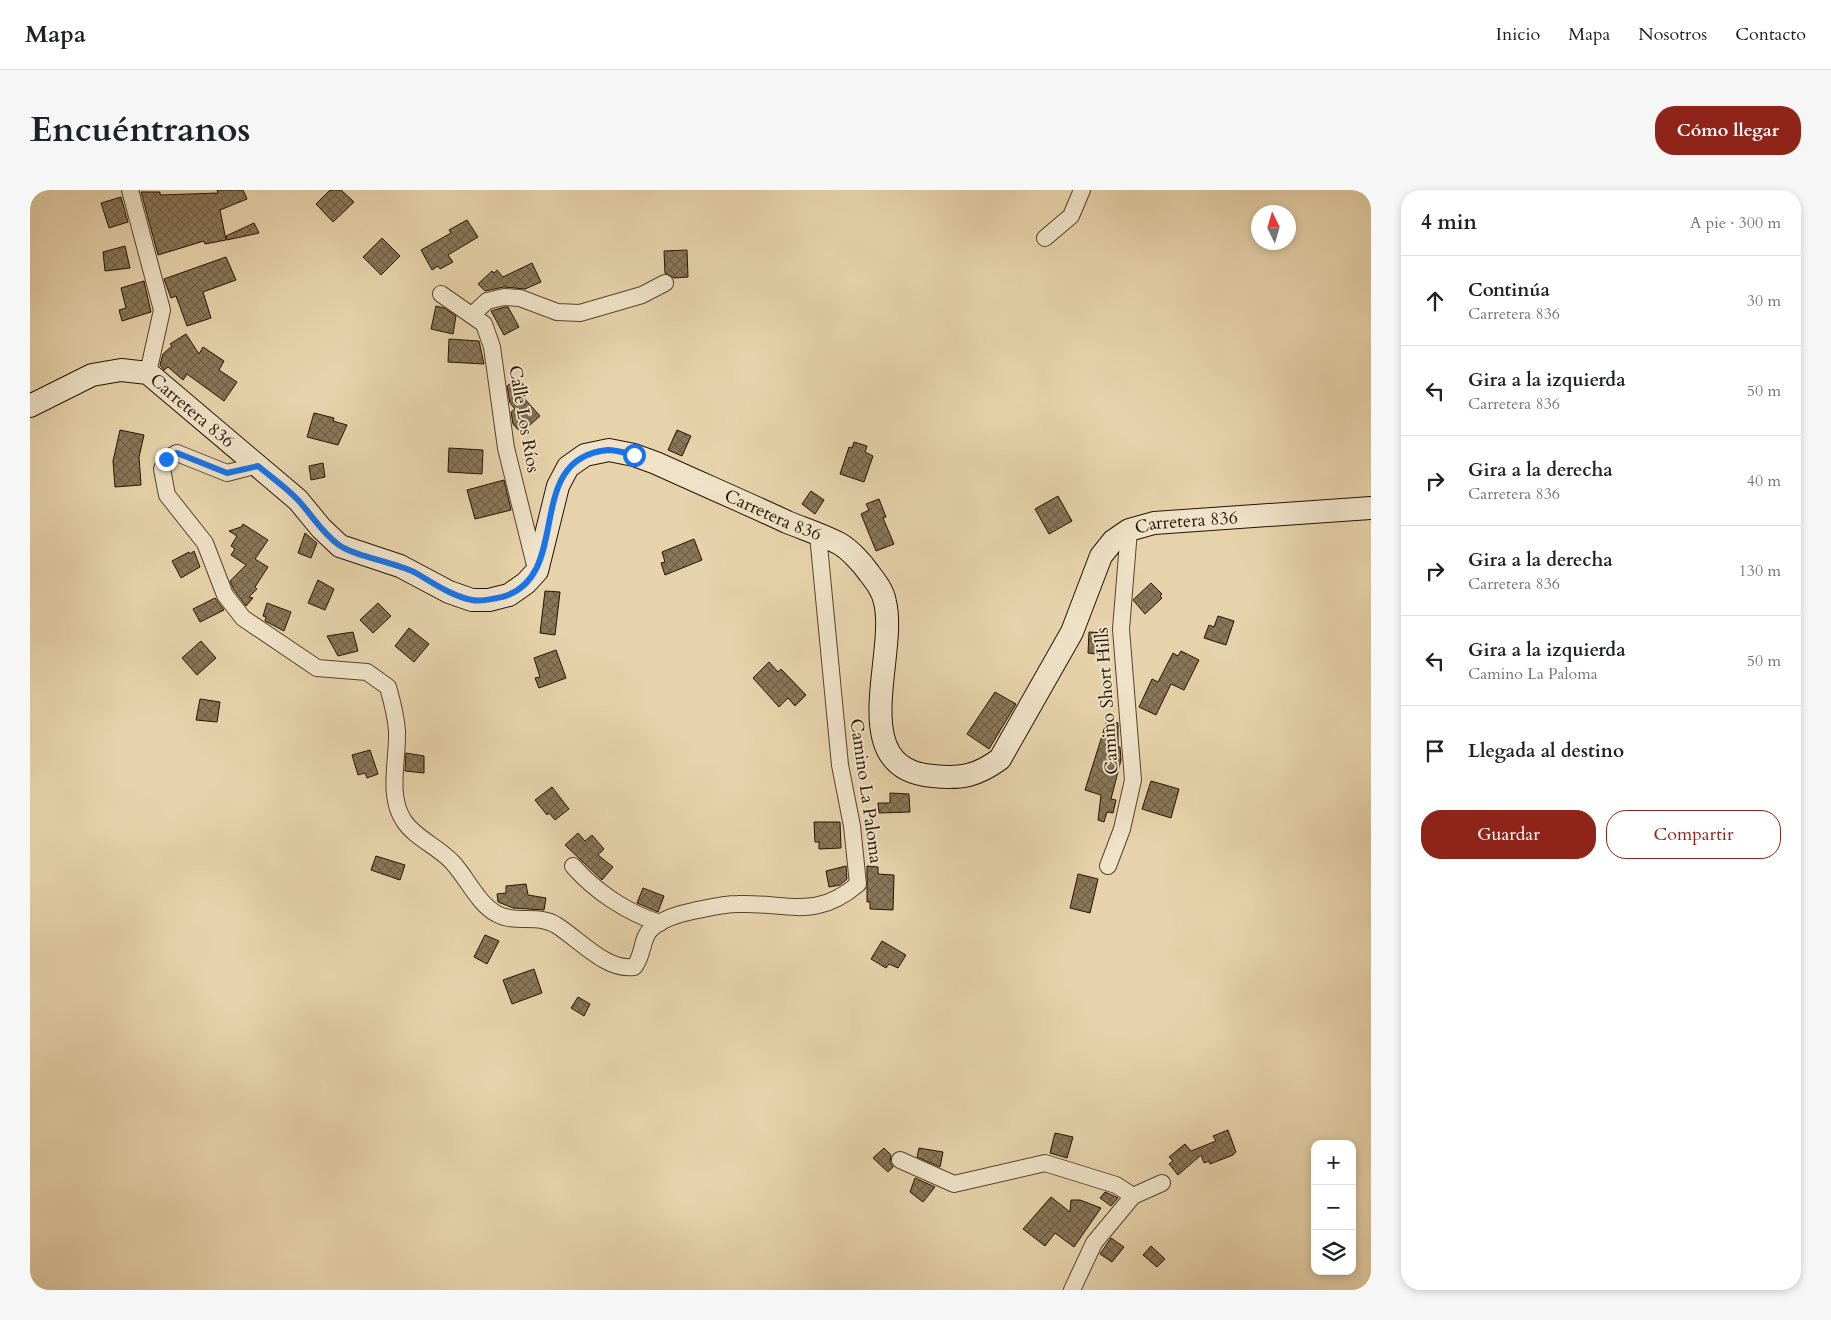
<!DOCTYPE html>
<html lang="es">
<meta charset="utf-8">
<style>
:root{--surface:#fff;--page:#f6f6f6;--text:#202124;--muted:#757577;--line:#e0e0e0;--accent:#8f2418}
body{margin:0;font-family:Cardo,serif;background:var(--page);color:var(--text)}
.controls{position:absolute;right:15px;bottom:15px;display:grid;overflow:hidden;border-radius:10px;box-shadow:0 2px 8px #0003}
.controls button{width:45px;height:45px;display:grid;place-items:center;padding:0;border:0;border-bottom:1px solid var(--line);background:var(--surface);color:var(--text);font:25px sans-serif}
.compass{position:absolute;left:1221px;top:15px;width:45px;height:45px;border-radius:50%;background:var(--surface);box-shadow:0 2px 8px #0003;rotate:355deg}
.stop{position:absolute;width:15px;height:15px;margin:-11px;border:4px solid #1a73e8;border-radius:50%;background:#fff}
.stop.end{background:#1a73e8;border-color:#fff;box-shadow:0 1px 5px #0008}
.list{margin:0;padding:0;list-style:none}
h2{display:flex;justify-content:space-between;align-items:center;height:65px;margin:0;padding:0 20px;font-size:21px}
h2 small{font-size:16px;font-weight:400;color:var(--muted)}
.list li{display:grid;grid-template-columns:32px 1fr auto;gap:15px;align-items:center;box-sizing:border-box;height:90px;padding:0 20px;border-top:1px solid var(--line)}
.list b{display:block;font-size:19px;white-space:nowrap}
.list p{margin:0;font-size:16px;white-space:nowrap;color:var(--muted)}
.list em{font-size:16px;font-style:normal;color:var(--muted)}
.actions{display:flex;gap:10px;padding:15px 20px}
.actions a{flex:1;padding:11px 0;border:1px solid var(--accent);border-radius:20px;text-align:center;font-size:18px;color:var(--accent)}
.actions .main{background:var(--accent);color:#fff}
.icon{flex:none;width:28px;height:28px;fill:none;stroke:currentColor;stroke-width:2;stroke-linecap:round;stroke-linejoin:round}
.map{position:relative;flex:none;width:1341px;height:1100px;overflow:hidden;border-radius:20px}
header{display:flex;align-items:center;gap:30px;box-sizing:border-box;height:70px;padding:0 25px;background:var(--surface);border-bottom:1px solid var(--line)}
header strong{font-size:24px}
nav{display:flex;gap:28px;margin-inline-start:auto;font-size:18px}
.intro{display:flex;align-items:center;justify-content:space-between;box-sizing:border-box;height:120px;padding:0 30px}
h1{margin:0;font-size:35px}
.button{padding:12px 22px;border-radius:20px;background:var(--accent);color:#fff;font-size:18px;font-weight:700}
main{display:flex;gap:30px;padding:0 30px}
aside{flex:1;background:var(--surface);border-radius:20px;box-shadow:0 2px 8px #0003}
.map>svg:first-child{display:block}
</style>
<header>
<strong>Mapa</strong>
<nav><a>Inicio</a><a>Mapa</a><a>Nosotros</a><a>Contacto</a></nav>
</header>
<div class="intro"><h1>Encuéntranos</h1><a class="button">Cómo llegar</a></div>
<main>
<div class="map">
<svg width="1341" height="1100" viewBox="0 0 1341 1100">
<defs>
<pattern id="building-cross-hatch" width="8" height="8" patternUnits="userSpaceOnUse" patternTransform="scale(1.25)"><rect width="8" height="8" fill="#8a7759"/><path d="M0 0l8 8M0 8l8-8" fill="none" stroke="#716047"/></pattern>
</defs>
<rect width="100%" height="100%" fill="#e7d3ab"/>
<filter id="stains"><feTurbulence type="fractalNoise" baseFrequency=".004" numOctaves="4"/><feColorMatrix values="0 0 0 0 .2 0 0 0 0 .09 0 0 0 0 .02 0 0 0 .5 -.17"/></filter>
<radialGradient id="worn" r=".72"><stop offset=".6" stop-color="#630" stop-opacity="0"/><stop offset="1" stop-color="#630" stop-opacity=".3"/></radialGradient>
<path fill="url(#building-cross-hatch)" stroke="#251301" d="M187,0H213L217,9L190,20L196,50L175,54L174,51L128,65L111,2H130V5L188,3Z
M300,0H311L324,12L303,32L286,14Z
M91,7L98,32L79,38L71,13Z
M437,30L448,47L418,65L423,72L410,79L408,76L402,80L391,60L421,43L419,40Z
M224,33L229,43L197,50L196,46Z
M352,48L370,66L351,85L333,67Z
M95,56L100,78L75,81L73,62Z
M657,60L658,87L644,88L635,83L634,61Z
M196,67L206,90L173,102L181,128L157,136L146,106L141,108L134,89Z
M502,73L511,92L495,99L474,97L455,101L448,94L462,81L464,83L467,80L473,87Z
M114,91L121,122L92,131L89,120L96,118L91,98Z
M406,116L414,118L426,126L423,144L401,139Z
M475,117H478L489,137L474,145L461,121Z
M156,144L169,164L173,157L194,171L189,180L207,192L194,211L157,184L153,190L138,177L134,180L130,175L133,164L142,156L140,154Z
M419,149L449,151L454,174L418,172Z
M488,188L499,202L493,207L510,226L491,243L483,234L481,222L485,219L480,213L477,196Z
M284,223L304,228L303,231L317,235L308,255L277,247Z
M90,240L114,245L109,267L111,295L85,297L83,271Z
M647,240L661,246L652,266L638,260Z
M824,252L837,256L835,262L843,266L834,292L810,284L819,257L822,258Z
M419,258L453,260L452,284L418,282Z
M293,273L295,287L281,290L279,276Z
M474,290L481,320L445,329L437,300Z
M781,301L794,310L785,324L772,314Z
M1028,306L1042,331L1019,344L1005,319Z
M849,309L856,327L853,328L864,354L846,361L831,324L839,320L836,314Z
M213,334L238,350L225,369L238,377L225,397L227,399L219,407L223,408L216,416L204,400L200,391L216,375L201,365L205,359L201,356L207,346L199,341L211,337Z
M275,343L287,353L281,368L268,363Z
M664,349L672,370L635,385L631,373L635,372L632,362Z
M164,361L170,377L151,388L142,371L159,362L160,364Z
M288,390L304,399L295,420L278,413Z
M1121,393L1132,404L1130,406L1132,408L1115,424L1103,410Z
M515,401L530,402L525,445L510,443Z
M185,408L194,420L170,432L163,419Z
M237,413L261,422L254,441L235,431L236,427L233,426Z
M348,413L361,426L343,443L330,430Z
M1188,426L1204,431L1196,455L1174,448L1179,435L1184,437Z
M379,438L399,454L384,472L365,456Z
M323,442L328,461L308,466L297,446Z
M1059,442L1076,443L1074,465L1058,463Z
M171,451L186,468L167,485L152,468Z
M526,460L536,488L509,498L505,488L510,487L504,468Z
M1151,461L1169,470L1154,500L1141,494L1126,525L1109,517L1122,489L1128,492L1143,463L1148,466Z
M739,472L748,482L751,479L776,505L765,516L758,508L749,517L723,488Z
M965,502L986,514L959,559L937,544Z
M170,509L190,512L187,532L166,530Z
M1077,530L1088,533V557H1090L1091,570L1081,609L1086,610L1083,623L1077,622L1074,632L1068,630L1071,605L1055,600Z
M340,560L348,584L337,588L335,583L328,585L322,565Z
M376,563L394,566V583L375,581Z
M1121,591L1149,599L1141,628L1112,619Z
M522,597L539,619L525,630L519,623L517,625L505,610Z
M860,603L879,604L880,622L849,623L848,613H860Z
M784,632H810L811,658L789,659V652H785Z
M548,643L555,651L562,645L574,659L568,665L583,677L572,690L535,655Z
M346,666L375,675L370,690L341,680Z
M816,676L817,689L810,695L799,697L796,681Z
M837,676L848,677V684L864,685L863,720L840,719V712H837Z
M1048,684L1068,689L1060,723L1040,718Z
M496,694L498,705L516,708L514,720L483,718L468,712L467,704L476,703V696Z
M613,698L634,706L628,722L607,713Z
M455,745L469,751L457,774L444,767Z
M852,751L876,765L868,778L859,774L856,778L841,769Z
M504,779L512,803L482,814L473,790Z
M548,807L560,814L554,826L541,818Z
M1198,940L1206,962L1203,965L1180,974L1179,971L1174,973L1171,965L1148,985L1139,974L1143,971L1139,967L1155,954L1161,961L1186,951L1183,946Z
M1025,943L1043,947L1037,968L1020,963Z
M854,958L861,965L860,972L863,977L858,982L843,968Z
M889,958L913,962L910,977L887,967Z
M885,988L905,997L893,1012L880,1002Z
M1075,1002L1088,1008L1081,1016L1070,1008Z
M1021,1007L1040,1022L1041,1010H1050L1071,1018L1044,1057L1025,1043L1015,1056L993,1039Z
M1081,1048L1094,1057L1082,1072L1070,1064Z
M1121,1056L1135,1069L1127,1077L1113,1065Z"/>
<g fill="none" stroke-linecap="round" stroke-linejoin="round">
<defs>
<path id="street" d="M100,0L132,120L118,183
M1015,48L1041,26L1052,0
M411,104L454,134L462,157L476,258L506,379
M442,125L457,111L474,107L490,108L527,122L550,123L612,105L635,93
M228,275L197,283L147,263L136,269L132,279L137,305L175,353L195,405L213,428L287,478L337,482L358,497C362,511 366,526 367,541C368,570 357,606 374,631C385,648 409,657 423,673C437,688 448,714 467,724C485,734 509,724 526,735C549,749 576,781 604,777C614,765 611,748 621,739C632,729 648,724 663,721C678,718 693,714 708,714C757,712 785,731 828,694L822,636L810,575L788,345
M543,676C565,701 597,723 630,733
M1078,676L1092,639L1103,590L1091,439L1099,340
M870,970L924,994L1015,973L1086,995L1103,1006
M1042,1100L1064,1053L1103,1006L1132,993"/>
<g id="secondary">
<path id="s1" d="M0,216L62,185L91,180L118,183L268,310L291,338L310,356L370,376L419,402L442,410H459L479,405L496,393L507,381L528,296L538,277L555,265L579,260L604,265L626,273C670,293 714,312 757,332C774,339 793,345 810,354C820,360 832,373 839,383C846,392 853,401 855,412C868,466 814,579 903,586C931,589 947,586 970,569L1042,442L1071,366L1083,351L1099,340L1124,333L1341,318"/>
</g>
</defs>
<use href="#street" stroke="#56432c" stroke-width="18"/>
<use href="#secondary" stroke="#251301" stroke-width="24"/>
<use href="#street" stroke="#efe2c8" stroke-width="16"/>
<use href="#secondary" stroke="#efe2c8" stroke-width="22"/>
</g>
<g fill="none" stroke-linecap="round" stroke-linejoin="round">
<path stroke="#1a73e8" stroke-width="6" d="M136,269L147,263L197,283L228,276C241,287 256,297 268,310C282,325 292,343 309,355C323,366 364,372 384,382C402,392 421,406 442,410C451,412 462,409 472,407C545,387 491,268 578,260C586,260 596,263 604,265"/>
</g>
<g text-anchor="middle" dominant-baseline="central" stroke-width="4" stroke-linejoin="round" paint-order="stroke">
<g font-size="18" fill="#251301" stroke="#efe2c8">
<text stroke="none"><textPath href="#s1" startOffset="184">Carretera 836</textPath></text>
<text transform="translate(494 229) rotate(80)">Calle Los Ríos</text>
<text stroke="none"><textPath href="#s1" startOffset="934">Carretera 836</textPath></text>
<text stroke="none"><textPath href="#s1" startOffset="1681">Carretera 836</textPath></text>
<text transform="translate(1077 511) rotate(-94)">Camino Short Hills</text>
<text transform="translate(836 601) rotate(82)">Camino La Paloma</text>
</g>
</g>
<rect width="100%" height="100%" filter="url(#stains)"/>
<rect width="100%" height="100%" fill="url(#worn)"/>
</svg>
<div class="controls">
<button>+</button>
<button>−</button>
<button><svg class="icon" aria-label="layers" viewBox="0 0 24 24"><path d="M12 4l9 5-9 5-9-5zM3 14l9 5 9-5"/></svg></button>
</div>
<svg class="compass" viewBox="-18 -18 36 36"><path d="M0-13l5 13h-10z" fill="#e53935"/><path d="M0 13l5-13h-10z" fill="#757577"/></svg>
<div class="stop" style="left:604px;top:265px"></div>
<div class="stop end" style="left:136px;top:269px"></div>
</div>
<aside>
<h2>4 min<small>A pie · 300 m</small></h2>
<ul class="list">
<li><svg class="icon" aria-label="ahead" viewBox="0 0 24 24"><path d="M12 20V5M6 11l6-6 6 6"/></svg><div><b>Continúa</b><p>Carretera 836</p></div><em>30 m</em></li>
<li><svg class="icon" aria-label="left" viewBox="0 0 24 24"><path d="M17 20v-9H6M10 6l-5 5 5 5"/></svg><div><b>Gira a la izquierda</b><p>Carretera 836</p></div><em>50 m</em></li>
<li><svg class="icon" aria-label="right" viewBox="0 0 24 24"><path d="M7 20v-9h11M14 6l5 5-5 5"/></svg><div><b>Gira a la derecha</b><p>Carretera 836</p></div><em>40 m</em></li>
<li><svg class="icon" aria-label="right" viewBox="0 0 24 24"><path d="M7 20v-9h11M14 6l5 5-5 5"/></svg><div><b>Gira a la derecha</b><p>Carretera 836</p></div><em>130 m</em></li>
<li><svg class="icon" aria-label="left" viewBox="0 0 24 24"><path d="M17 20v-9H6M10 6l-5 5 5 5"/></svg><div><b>Gira a la izquierda</b><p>Camino La Paloma</p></div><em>50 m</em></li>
<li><svg class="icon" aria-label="arrive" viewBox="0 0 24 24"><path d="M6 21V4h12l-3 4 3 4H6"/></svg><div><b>Llegada al destino</b></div></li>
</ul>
<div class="actions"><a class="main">Guardar</a><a>Compartir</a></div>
</aside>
</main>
